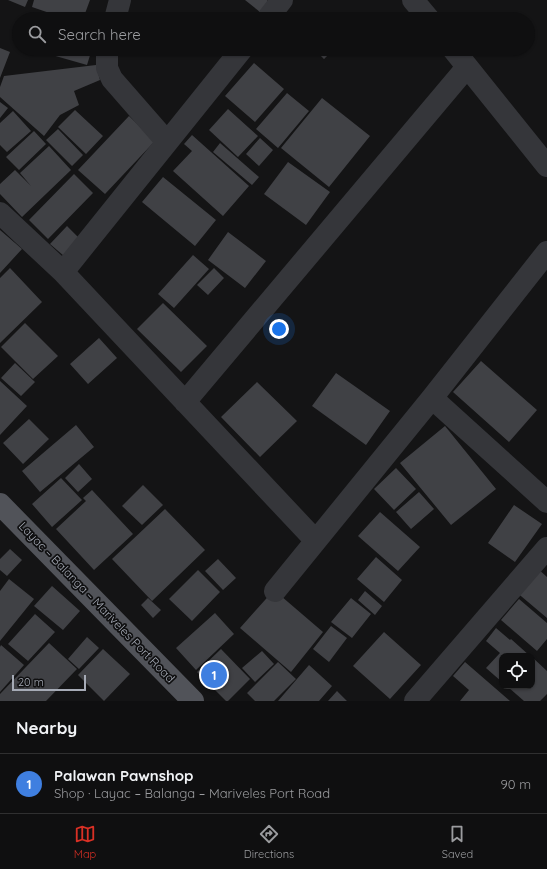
<!DOCTYPE html>
<meta charset="utf-8">
<style>
:root{--surface:#0f0f10;--page:#181819;--text:#f1f3f6;--muted:#9b9c9f;--line:#2f2f30;--accent:#d93025}
body{margin:0;font-family:Quicksand,sans-serif;background:var(--page);color:var(--text)}
.controls{position:absolute;right:12px;bottom:12px;display:grid;overflow:hidden;border-radius:8px;box-shadow:0 1px 3px #0004}
.controls button{width:36px;height:36px;display:grid;place-items:center;padding:0;border:0;border-bottom:1px solid var(--line);background:var(--surface);color:var(--text);font:20px sans-serif}
.scale{position:absolute;left:12px;bottom:10px;width:74px;box-sizing:border-box;padding-left:4px;border:2px solid #a6abb6;border-top:0;font-size:11px;line-height:14px;white-space:nowrap;color:#a6abb6;-webkit-text-stroke:3px #0f0f10;paint-order:stroke}
.you{position:absolute;left:279px;top:329px;width:14px;height:14px;margin:-10px;border:3px solid #fff;border-radius:50%;background:#1a73e8;box-shadow:0 0 0 6px #1a73e833}
.badge{display:grid;place-items:center;width:26px;height:26px;border-radius:50%;background:var(--accent);color:#fff;font-size:13px;font-weight:700}
.pin{position:absolute;translate:-50% -50%;border:2px solid #fff;box-shadow:0 1px 4px #0006}
.list{margin:0;padding:0;list-style:none}
h2{display:flex;justify-content:space-between;align-items:center;height:52px;margin:0;padding:0 16px;font-size:17px}
h2 small{font-size:13px;font-weight:400;color:var(--muted)}
.list li{display:grid;grid-template-columns:26px 1fr auto;gap:12px;align-items:center;box-sizing:border-box;height:60px;padding:0 16px;border-top:1px solid var(--line)}
.list b{display:block;font-size:15px;white-space:nowrap}
.list p{margin:0;font-size:13px;white-space:nowrap;color:var(--muted)}
.list em{font-size:13px;font-style:normal;color:var(--muted)}
.icon{flex:none;width:22px;height:22px;fill:none;stroke:currentColor;stroke-width:2;stroke-linecap:round;stroke-linejoin:round}
.map{position:relative;flex:none;width:547px;height:701px;overflow:hidden}
.search{position:absolute;background:var(--surface);box-shadow:0 1px 3px #0004;left:12px;right:12px;top:12px;height:44px;display:flex;align-items:center;gap:10px;box-sizing:border-box;padding:0 14px;border-radius:22px;color:var(--muted);font-size:15px}
.sheet{height:112px;background:var(--surface)}
nav{display:flex;justify-content:space-around;align-items:center;box-sizing:border-box;height:56px;border-top:1px solid var(--line);background:var(--surface);font-size:11px;color:var(--muted)}
nav a{display:grid;justify-items:center;gap:2px}
nav .on{color:var(--accent)}
.map>svg:first-child{display:block}
</style>
<div class="map">
<svg width="547" height="701" viewBox="0 0 547 701">
<rect width="100%" height="100%" fill="#141415"/>
<path fill="#404145" d="M8,0H28L25,7Z
M34,0H90L83,19H67L32,7Z
M245,0H267L269,2L260,12Z
M0,48L10,52L0,78Z
M31,49H92L87,65Z
M314,49H334L324,59Z
M254,63L284,89L255,122L225,96Z
M96,65L100,80L74,91L79,105L60,115L44,136L0,97V87L4,76Z
M287,93L309,111L278,148L256,129Z
M322,98L370,136L329,187L281,148Z
M0,102L8,108L0,118Z
M228,109L258,136L238,157L209,130Z
M75,110L103,136L86,154L58,127Z
M13,111L31,131L7,152L0,145V123Z
M129,116L155,141L105,194L78,170Z
M58,129L83,155L72,166L46,140Z
M34,131L46,144L19,170L6,157Z
M192,135L249,186L223,216L173,171L192,151L184,144Z
M260,138L273,150L259,166L246,154Z
M220,143L259,177L252,185L213,152Z
M49,146L71,170L22,217L0,194V184L15,170L31,186L20,173Z
M288,162L330,192L306,225L264,194Z
M74,174L93,193L48,239L29,220Z
M163,177L216,220L195,246L142,202Z
M67,226L80,239L64,256L50,244Z
M0,230L22,249L0,273Z
M228,232L266,261L245,288L208,260Z
M193,255L209,269L174,308L158,294Z
M10,268L42,302L0,343V278Z
M214,268L224,278L208,295L197,285Z
M163,303L207,346L181,372L137,329Z
M25,323L58,356L33,379L1,347Z
M99,338L117,358L88,384L70,364Z
M481,361L537,410L509,442L453,392Z
M15,363L35,382L21,396L1,378Z
M336,373L390,411L366,445L312,406Z
M0,381L27,406L0,435Z
M257,382L297,421L260,457L221,417Z
M29,419L49,439L23,464L3,443Z
M76,425L94,447L40,492L22,471Z
M445,426L496,489L451,525L400,463Z
M79,464L92,479L78,492L65,478Z
M396,468L416,489L394,510L374,489Z
M61,478L82,500L52,527L32,504Z
M143,485L163,505L142,525L122,506Z
M92,490L133,534L94,570L56,529L86,501L83,498Z
M419,492L434,509L411,529L396,512Z
M514,505L542,524L515,562L488,543Z
M165,509L205,550L152,601L112,559Z
M380,512L420,547L398,571L358,536Z
M10,549L22,560L7,576L0,570V559Z
M376,557L402,580L384,602L357,579Z
M218,559L236,578L223,590L205,571Z
M536,567L547,577V618L515,591Z
M198,570L220,592L192,621L169,599Z
M9,579L34,599L0,641V591Z
M52,586L80,611L63,630L34,606Z
M274,590L323,632L291,672L240,628Z
M365,591L382,606L375,615L358,600Z
M148,598L161,610L153,618L141,605Z
M351,598L371,614L352,638L331,622Z
M519,599L547,623V639L537,651L501,620Z
M215,613L234,634L196,670L176,648Z
M35,614L55,632L28,661L8,644Z
M331,626L347,638L329,662L313,649Z
M496,628L510,640L511,639L530,656H502V682L486,668L500,653L486,641Z
M384,632L421,665L390,699L353,666Z
M87,637L99,648L79,669L68,659Z
M49,643L77,669L46,701H0V694Z
M1,645L24,665L0,692V647Z
M103,649L130,674L104,701L78,675Z
M221,649L250,679L228,701H226L197,672Z
M262,651L274,664L255,682L242,668Z
M532,657L547,671V694L540,701H524L507,686H532Z
M278,662L296,679L274,701H255L247,693Z
M465,662L510,701H460L469,690L453,676Z
M309,665L332,686L319,701H278Z
M337,691L347,701H328Z"/>
<g fill="none" stroke-linecap="round" stroke-linejoin="round">
<path stroke="#35363a" stroke-width="22" d="M413,0L429,19
M115,19L120,0
M267,19L282,0
M107,49V68L112,79L167,142
M453,49L547,166
M0,213L63,272L315,540
M63,272L242,49
M432,398L547,502
M185,402L467,67
M275,591L432,398L547,252
M415,701L547,548"/>
<path stroke="#515359" stroke-width="22" d="M0,504L193,701"/>
</g>
<g text-anchor="middle" dominant-baseline="central" stroke-width="3.5" stroke-linejoin="round" paint-order="stroke">
<g font-size="12" fill="#a6abb6" stroke="#0f0f10">
<text transform="translate(97 602) rotate(46)">Layac – Balanga – Mariveles Port Road</text>
</g>
</g>
</svg>
<div class="controls">
<button><svg class="icon" aria-label="locate" viewBox="0 0 24 24"><circle cx="12" cy="12" r="6"/><path d="M12 2v4M12 18v4M2 12h4M18 12h4"/></svg></button>
</div>
<div class="scale">20 m</div>
<div class="you"></div>
<div class="pin badge" style="left:214px;top:675px;background:#3f7fe0">1</div>
<div class="search"><svg class="icon" aria-label="search" viewBox="0 0 24 24"><circle cx="10" cy="10" r="6"/><path d="M15 15l6 6"/></svg>Search here</div>
</div>
<section class="sheet">
<h2>Nearby<small></small></h2>
<ul class="list">
<li><span class="badge" style="background:#3f7fe0">1</span><div><b>Palawan Pawnshop</b><p>Shop · Layac – Balanga – Mariveles Port Road</p></div><em>90 m</em></li>
</ul>
</section>
<nav>
<a class="on"><svg class="icon" aria-label="map" viewBox="0 0 24 24"><path d="M3 6l6-2 6 2 6-2v14l-6 2-6-2-6 2zM9 4v14M15 6v14"/></svg>Map</a>
<a><svg class="icon" aria-label="directions" viewBox="0 0 24 24"><path d="M12 3l9 9-9 9-9-9zM9 14v-3h6M13 9l2 2-2 2"/></svg>Directions</a>
<a><svg class="icon" aria-label="saved" viewBox="0 0 24 24"><path d="M7 4h10v16l-5-4-5 4z"/></svg>Saved</a>
</nav>
